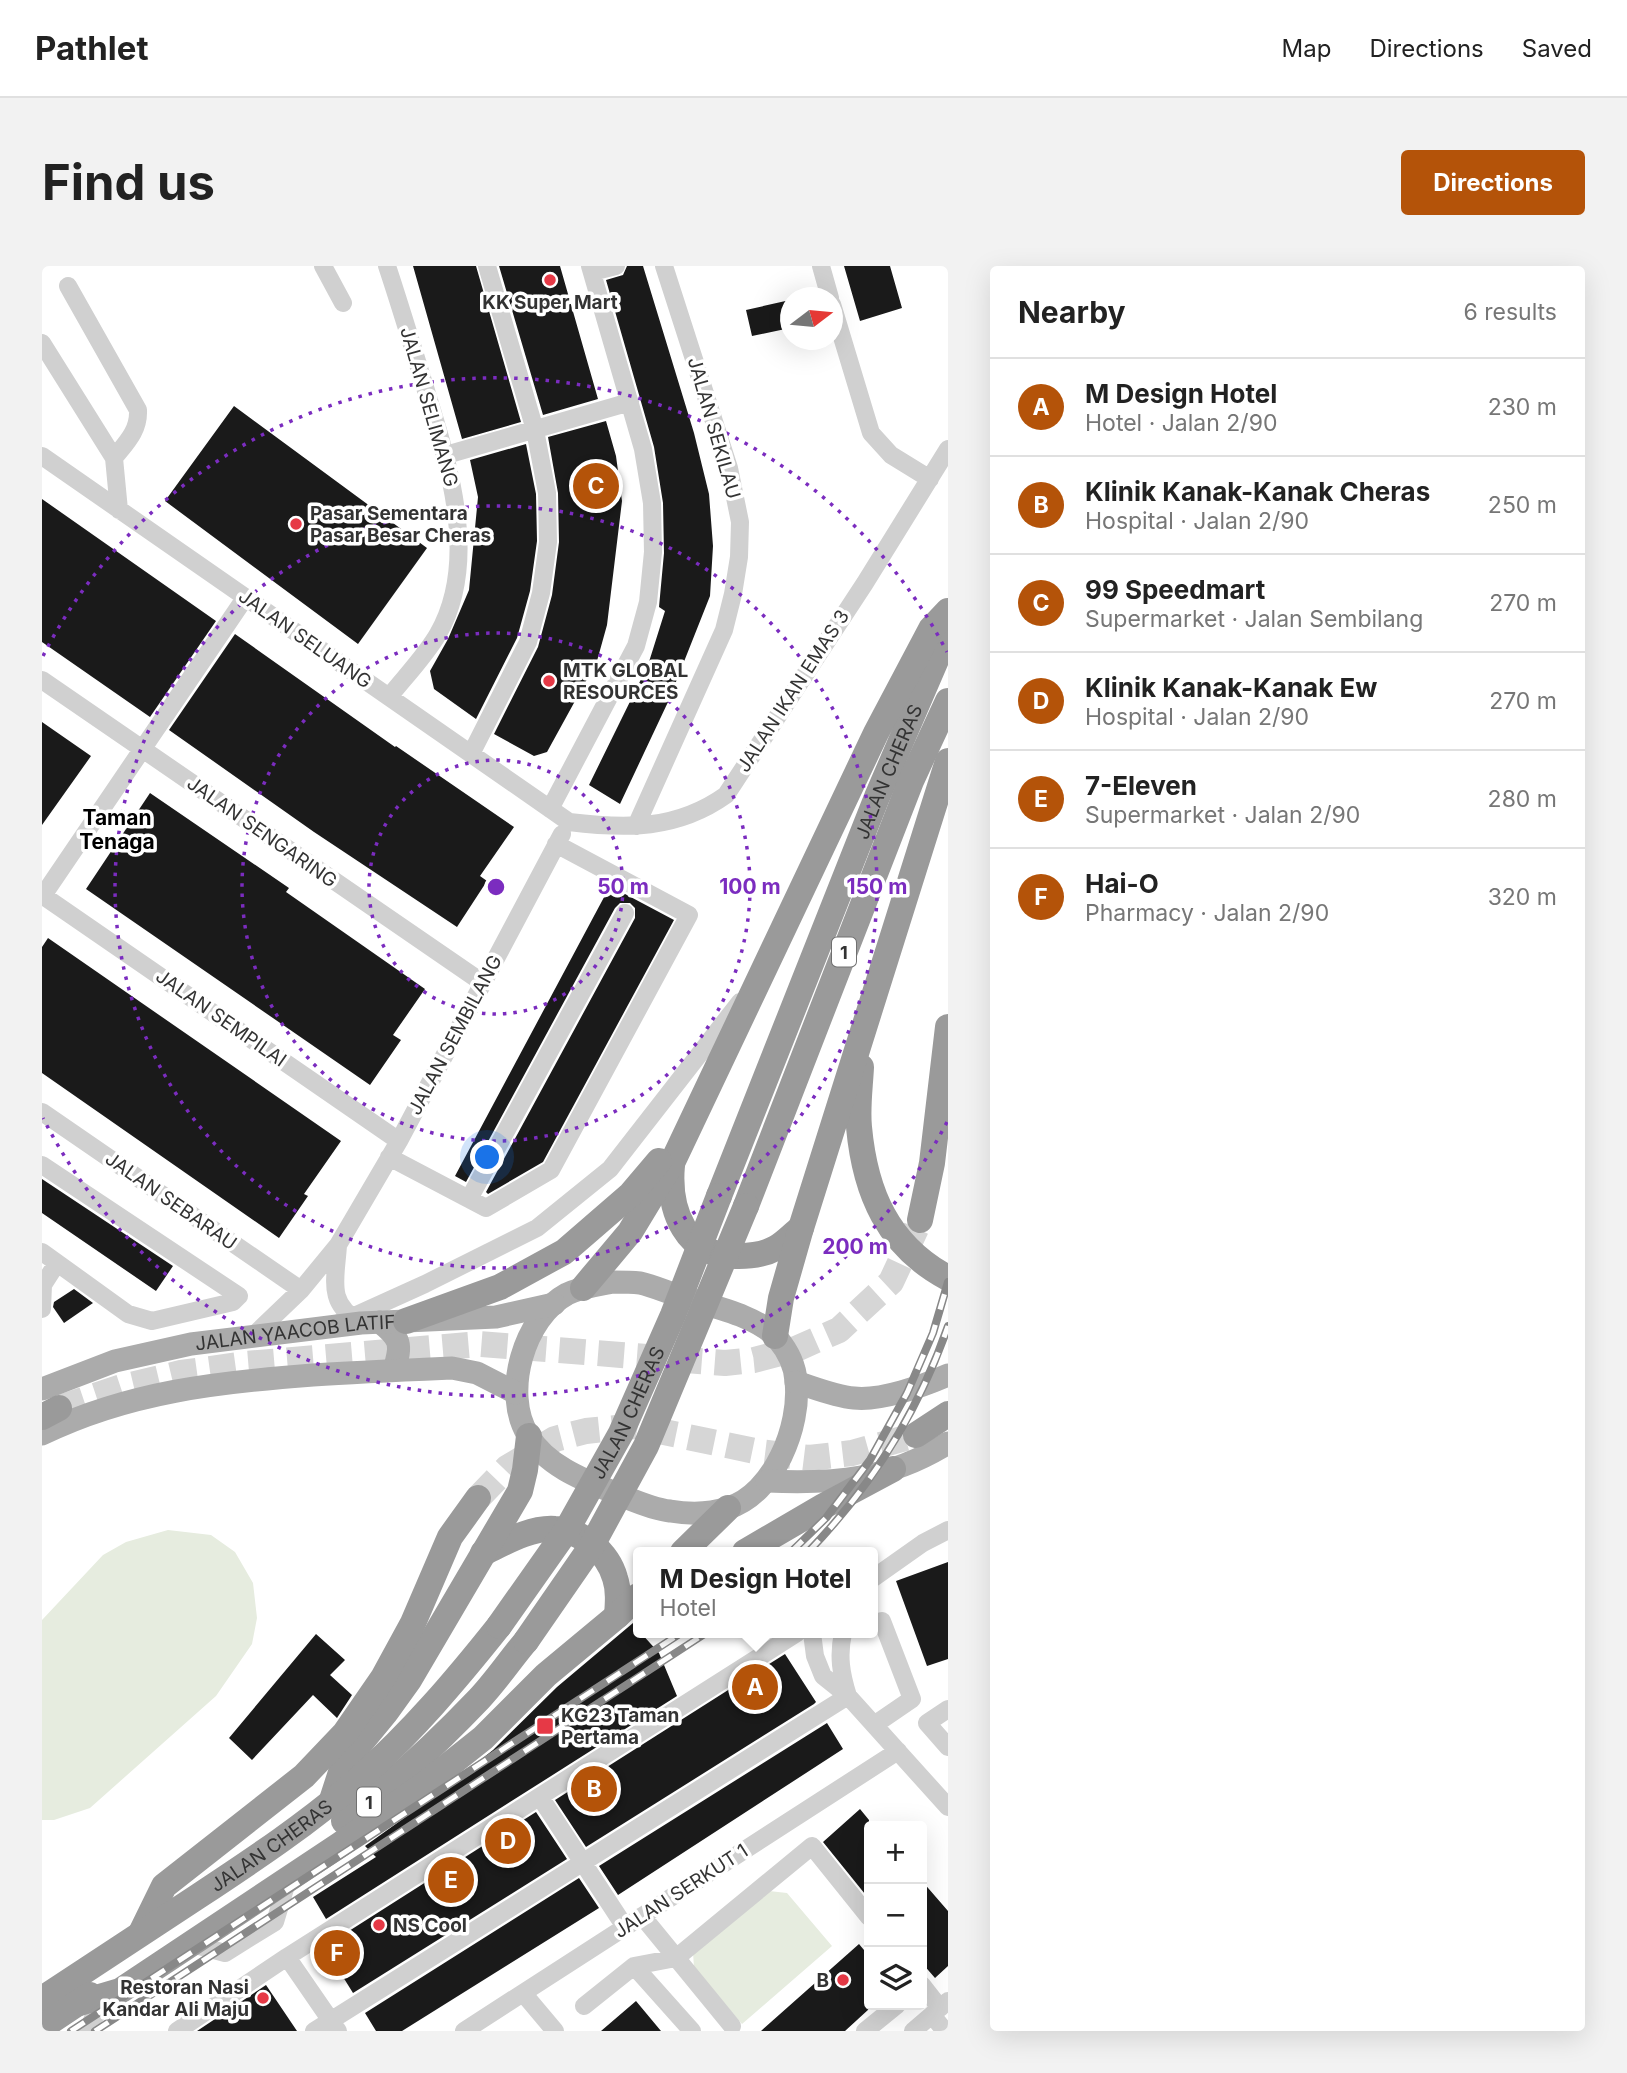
<!DOCTYPE html>
<meta charset="utf-8">
<style>
:root{--surface:#fff;--page:#f2f2f2;--text:#222;--muted:#767676;--line:#e0e0e0;--accent:#b45309}
body{margin:0;font-family:Inter,sans-serif;background:var(--page);color:var(--text)}
.controls{position:absolute;right:21px;bottom:21px;display:grid;overflow:hidden;border-radius:7px;box-shadow:0 7px 28px #0002}
.controls button{width:63px;height:63px;display:grid;place-items:center;padding:0;border:0;border-bottom:2px solid var(--line);background:var(--surface);color:var(--text);font:35px sans-serif}
.compass{position:absolute;left:738px;top:21px;width:63px;height:63px;border-radius:50%;background:var(--surface);box-shadow:0 7px 28px #0002;rotate:74deg}
.you{position:absolute;left:446px;top:892px;width:24px;height:24px;margin:-18px;border:5px solid #fff;border-radius:50%;background:#1a73e8;box-shadow:0 0 0 10px #1a73e833}
.badge{display:grid;place-items:center;width:46px;height:46px;border-radius:50%;background:var(--accent);color:#fff;font-size:23px;font-weight:700}
.pin{position:absolute;translate:-50% -50%;border:4px solid #fff;box-shadow:0 2px 7px #0006}
.popup{position:absolute;left:591px;top:1281px;width:245px;height:91px;box-sizing:border-box;display:grid;place-content:center;border-radius:7px;background:var(--surface);filter:drop-shadow(0 2px 5px #0005);font-size:23px;white-space:nowrap;color:var(--muted)}
.popup b{font-size:26px;color:var(--text)}
.popup::after{content:'';position:absolute;left:50%;top:100%;margin-left:-14px;border:14px solid transparent;border-top-color:var(--surface)}
.list{margin:0;padding:0;list-style:none}
h2{display:flex;justify-content:space-between;align-items:center;height:91px;margin:0;padding:0 28px;font-size:30px}
h2 small{font-size:23px;font-weight:400;color:var(--muted)}
.list li{display:grid;grid-template-columns:46px 1fr auto;gap:21px;align-items:center;box-sizing:border-box;height:98px;padding:0 28px;border-top:2px solid var(--line)}
.list b{display:block;font-size:26px;white-space:nowrap}
.list p{margin:0;font-size:23px;white-space:nowrap;color:var(--muted)}
.list em{font-size:23px;font-style:normal;color:var(--muted)}
.icon{flex:none;width:38px;height:38px;fill:none;stroke:currentColor;stroke-width:2;stroke-linecap:round;stroke-linejoin:round}
.map{position:relative;flex:none;width:906px;height:1765px;overflow:hidden;border-radius:7px}
header{display:flex;align-items:center;gap:42px;box-sizing:border-box;height:98px;padding:0 35px;background:var(--surface);border-bottom:2px solid var(--line)}
header strong{font-size:33px}
nav{display:flex;gap:38px;margin-inline-start:auto;font-size:24px}
.intro{display:flex;align-items:center;justify-content:space-between;box-sizing:border-box;height:168px;padding:0 42px}
h1{margin:0;font-size:49px}
.button{padding:18px 32px;border-radius:7px;background:var(--accent);color:#fff;font-size:24px;font-weight:700}
main{display:flex;gap:42px;padding:0 42px}
aside{flex:1;background:var(--surface);border-radius:7px;box-shadow:0 7px 28px #0002}
.map>svg:first-child{display:block}
</style>
<header>
<strong>Pathlet</strong>
<nav><a>Map</a><a>Directions</a><a>Saved</a></nav>
</header>
<div class="intro"><h1>Find us</h1><a class="button">Directions</a></div>
<main>
<div class="map">
<svg width="906" height="1765" viewBox="0 0 906 1765">
<rect width="100%" height="100%" fill="#fff"/>
<path fill="#e6ecdf" d="M126,1264L169,1269L193,1286L211,1317L215,1352L210,1378L174,1430L48,1542L12,1554H0V1354L61,1289L84,1276Z
M727,1625L745,1627L790,1680L700,1758L652,1702L651,1686Z"/>
<path fill="#1a1a1a" d="M371,0H434L479,156L420,173Z
M457,0H518L556,133L501,149Z
M585,0H601L652,167L667,228L671,280L668,330L626,436L578,538L547,519L606,399L623,345L617,341L622,287L621,237L612,181L564,14L581,9Z
M802,0H848L860,42L818,55Z
M748,34V62L710,70L704,44Z
M192,140L385,282L316,378L123,235Z
M564,155L574,190L580,235L565,359L555,395L505,486L492,490L452,468L496,381L510,329L517,276L516,227L506,171Z
M484,178L494,228L495,275L488,325L475,372L434,453L392,423L388,405L406,373L427,324L436,231L428,194Z
M0,233L174,355L108,451L0,376Z
M193,368L353,481L354,480L472,561L438,610L445,615L415,661L272,566L127,464Z
M0,456L49,490L0,559Z
M108,527L247,622L244,626L383,723L351,769L359,774L328,819L44,623Z
M568,620L632,654L501,896L446,928L444,926L593,652V642L588,637H578L573,642L424,916L413,910Z
M6,672L299,875L262,928L266,930L237,972L0,807V681Z
M0,913L131,1000L114,1025L0,947Z
M32,1023L51,1037L22,1057L11,1041L12,1036Z
M906,1296V1393L885,1400L854,1315Z
M591,1357L596,1363V1367H599L617,1387L635,1430L284,1653L271,1631L334,1591L323,1580L397,1527L451,1484L515,1421Z
M274,1368L303,1394L288,1409L310,1429L295,1452L271,1429L210,1494L187,1472Z
M743,1388L774,1436L772,1438L544,1581L513,1534Z
M785,1457L801,1483L576,1629L557,1600Z
M818,1543L827,1554V1633L781,1576Z
M494,1546L525,1593L311,1727L283,1682L297,1673L296,1672Z
M537,1612L557,1642L360,1765H334L323,1747Z
M880,1615L906,1645V1700L893,1712L880,1697Z
M817,1678L827,1690V1743L803,1765H719Z
M224,1719L255,1765H155Z
M594,1735L619,1765H559Z"/>
<g fill="none" stroke-linecap="round" stroke-linejoin="round">
<path stroke="#d6d6d6" stroke-width="26" stroke-dasharray="26 13" stroke-linecap="butt" d="M17,1142L80,1121L139,1107L204,1098L438,1078L683,1097L712,1094L754,1083L797,1064L849,1016L878,954
M436,1232L465,1202L513,1173L544,1165L593,1160L718,1186L767,1192L810,1187L874,1169"/>
<path stroke="#d0d0d0" stroke-width="18" d="M281,0L301,37
M345,0C358,39 370,79 382,118C405,193 439,293 396,368C384,389 362,412 347,431
M779,0L788,32
M550,6L574,0
M26,20L96,144C97,165 84,177 72,192
M790,38L829,167L849,189L888,213
M0,77L72,192L77,244
M404,189L588,136
M0,190L527,556C584,563 635,564 684,529L823,317L906,183
M0,414L441,717
M429,488L486,376L499,327L506,276L505,227L493,164L445,0
M508,543L594,380L606,336L611,286L610,237L601,183L548,0
M594,560L682,364L691,328L697,291L698,256L687,202L622,0
M0,629L357,875
M0,631L203,332
M0,846L259,1024
M347,891L444,942L509,904L647,649L514,578
M0,899L197,1030L191,1036L110,1055L86,1048L0,986
M427,933L583,647
M296,979C294,1013 284,1037 318,1056
M0,1043L1,1019L15,997
M297,1057L383,1018L495,962L568,903L698,736
M212,1069L259,1024L296,979L357,875L520,568
M830,1313L881,1277L906,1264
M770,1367L773,1390L781,1410L806,1430L906,1541
M801,1367C796,1390 799,1408 806,1430
M906,1443L885,1457L906,1481
M832,1459L870,1433L840,1355
M498,1531L583,1661
M600,1650L690,1760
M150,1678L183,1687L233,1656L246,1613
M245,1691L296,1765
M592,1700L650,1765
M880,1719L898,1742
M481,1727L513,1765
M542,1740L592,1700L634,1692L770,1580L827,1651
M890,1749L903,1765
M46,1765L51,1752L75,1728
M135,1765L245,1691L755,1367
M272,1765L806,1430
M422,1765L856,1485
M823,1765L855,1739
M871,1765L906,1735"/>
<g stroke="#ababab" stroke-width="23">
<path d="M571,1016C580,1016 589,1016 598,1017C611,1020 625,1026 638,1030C667,1040 715,1049 735,1072C745,1084 753,1099 754,1115C759,1160 732,1228 686,1242C668,1248 646,1248 628,1245C611,1243 593,1235 578,1229C544,1215 505,1201 486,1169C460,1127 482,1051 525,1028C539,1021 556,1019 571,1016Z"/>
<path d="M338,1056C359,1073 360,1078 352,1104"/>
<path d="M754,1116C773,1122 792,1130 812,1132C839,1135 881,1120 906,1109"/>
<path id="s1" d="M0,1123L73,1095L149,1078L319,1057L454,1051L512,1038"/>
<path d="M0,1168C86,1126 177,1116 271,1109C317,1106 364,1104 410,1102L435,1107L474,1127"/>
<path d="M725,1215C793,1218 847,1214 906,1177"/>
</g>
<g stroke="#9a9a9a" stroke-width="26">
<path d="M819,801C818,821 815,842 817,861C823,927 846,980 906,1012"/>
<path d="M630,899C626,944 643,992 697,990C709,990 723,988 734,982C743,977 751,968 759,962"/>
<path id="s2" d="M677,930L835,531L906,366"/>
<path d="M704,940L869,515L906,435"/>
<path d="M878,954L890,897L906,761"/>
<path d="M541,1022L588,966L631,895L834,467L889,363L906,345"/>
<path d="M364,1055L458,1021L522,986L589,928L617,895"/>
<path d="M733,1070L739,1032L759,962L906,495"/>
<path d="M0,1151L17,1142"/>
<path d="M874,1169L906,1148"/>
<path d="M641,1286L686,1242"/>
<path d="M703,1286L780,1241L851,1203"/>
<path d="M441,1287C462,1277 489,1261 513,1263C540,1264 566,1287 573,1312C577,1324 576,1337 575,1350"/>
<path d="M290,1534L302,1497L344,1446L367,1414L478,1225L483,1204L487,1170"/>
<path d="M302,1555C350,1519 395,1477 437,1433C454,1415 468,1394 484,1375"/>
<path d="M99,1667L122,1620L262,1510L303,1467L341,1412L371,1357L408,1271L436,1232"/>
<path id="s3" d="M0,1733C52,1699 104,1665 155,1631C211,1594 267,1557 318,1512C370,1466 414,1414 457,1360"/>
<path d="M34,1738L78,1725L299,1578L387,1515L441,1472L504,1409L575,1350L596,1330"/>
<path d="M0,1761L48,1729"/>
</g>
<defs>
<path id="rail" d="M749,1286L784,1252L828,1194L865,1127L891,1067L906,1016
M766,1286C829,1221 876,1147 906,1060
M29,1765L639,1367
M53,1765L664,1367"/>
</defs>
<use href="#rail" stroke="#888" stroke-width="8"/>
<use href="#rail" stroke="#fff" stroke-width="5" stroke-dasharray="16" stroke-linecap="butt"/>
<g stroke="#9a9a9a" stroke-width="26">
<path id="s4" d="M457,1360L524,1265L579,1167L631,1049L677,930"/>
<path d="M484,1375L549,1281L604,1180L704,940"/>
</g>
</g>
<g fill="none" stroke="#7b2cbf" stroke-width="3.5" stroke-dasharray="3.5 7">
<circle cx="454" cy="621" r="127"/>
<circle cx="454" cy="621" r="254"/>
<circle cx="454" cy="621" r="381"/>
<path d="M905 856A508 508 0 0 1 1 852M1 390A508 508 0 0 1 905 386"/>
</g>
<g fill="#e63946" stroke="#fff" stroke-width="2.5">
<circle cx="508" cy="14" r="7"/>
<circle cx="254" cy="258" r="7"/>
<circle cx="507" cy="415" r="7"/>
<rect x="494" y="1451" width="18" height="18" rx="3.5"/>
<circle cx="337" cy="1659" r="7"/>
<circle cx="801" cy="1714" r="7"/>
<circle cx="221" cy="1732" r="7"/>
</g>
<g text-anchor="middle" dominant-baseline="central" stroke-width="7" stroke-linejoin="round" paint-order="stroke">
<g fill="#fff" stroke="#707070" stroke-width="2">
<rect x="790" y="671.5" width="24" height="29" rx="5"/>
<rect x="315" y="1521.5" width="24" height="29" rx="5"/>
</g>
<g font-size="18" font-weight="bold" fill="#333">
<text x="802" y="686">1</text>
<text x="327" y="1536">1</text>
</g>
<g font-size="19" font-weight="bold" fill="#333" stroke="#fff" text-anchor="start">
<text x="508" y="36" text-anchor="middle">KK Super Mart</text>
<text x="268" y="247">Pasar Sementara<tspan x="268" dy="22">Pasar Besar Cheras</tspan></text>
<text x="521" y="404">MTK GLOBAL<tspan x="521" dy="22">RESOURCES</tspan></text>
<text x="519" y="1449">KG23 Taman<tspan x="519" dy="22">Pertama</tspan></text>
<text x="351" y="1659">NS Cool</text>
<text x="787" y="1714" text-anchor="end">B</text>
<text x="207" y="1721" text-anchor="end">Restoran Nasi<tspan x="207" dy="22">Kandar Ali Maju</tspan></text>
</g>
<g font-size="19" fill="#333" stroke="#fff">
<text transform="translate(387 141) rotate(74)">JALAN SELIMANG</text>
<text transform="translate(672 162) rotate(74)">JALAN SEKILAU</text>
<text transform="translate(263 373) rotate(35)">JALAN SELUANG</text>
<text transform="translate(751 425) rotate(-57)">JALAN IKAN EMAS 3</text>
<text stroke="none"><textPath href="#s2" startOffset="457">JALAN CHERAS</textPath></text>
<text transform="translate(220 566) rotate(35)">JALAN SENGARING</text>
<text transform="translate(179 752) rotate(35)">JALAN SEMPILAI</text>
<text transform="translate(413 769) rotate(-62)">JALAN SEMBILANG</text>
<text transform="translate(129 935) rotate(35)">JALAN SEBARAU</text>
<text stroke="none"><textPath href="#s1" startOffset="261">JALAN YAACOB LATIF</textPath></text>
<text stroke="none"><textPath href="#s4" startOffset="250">JALAN CHERAS</textPath></text>
<text stroke="none"><textPath href="#s3" startOffset="276">JALAN CHERAS</textPath></text>
<text transform="translate(639 1625) rotate(-33)">JALAN SERKUT 1</text>
</g>
<g font-size="21" font-weight="bold" fill="#000" stroke="#fff">
<text x="75" y="551">Taman<tspan x="75" dy="24">Tenaga</tspan></text>
</g>
</g>
<circle cx="454" cy="621" r="10" fill="#7b2cbf" stroke="#fff" stroke-width="3.5"/>
<g font-size="21" text-anchor="middle" font-weight="bold" fill="#7b2cbf" stroke="#fff" stroke-width="7" stroke-linejoin="round" paint-order="stroke">
<text x="581" y="628">50 m</text>
<text x="708" y="628">100 m</text>
<text x="835" y="628">150 m</text>
<text x="813" y="988">200 m</text>
</g>
</svg>
<div class="controls">
<button>+</button>
<button>−</button>
<button><svg class="icon" aria-label="layers" viewBox="0 0 24 24"><path d="M12 4l9 5-9 5-9-5zM3 14l9 5 9-5"/></svg></button>
</div>
<svg class="compass" viewBox="-18 -18 36 36"><path d="M0-13l5 13h-10z" fill="#e53935"/><path d="M0 13l5-13h-10z" fill="#767676"/></svg>
<div class="you"></div>
<div class="pin badge" style="left:713px;top:1421px">A</div>
<div class="popup"><b>M Design Hotel</b>Hotel</div>
<div class="pin badge" style="left:552px;top:1523px">B</div>
<div class="pin badge" style="left:554px;top:220px">C</div>
<div class="pin badge" style="left:466px;top:1575px">D</div>
<div class="pin badge" style="left:409px;top:1614px">E</div>
<div class="pin badge" style="left:295px;top:1687px">F</div>
</div>
<aside>
<h2>Nearby<small>6 results</small></h2>
<ul class="list">
<li><span class="badge">A</span><div><b>M Design Hotel</b><p>Hotel · Jalan 2/90</p></div><em>230 m</em></li>
<li><span class="badge">B</span><div><b>Klinik Kanak-Kanak Cheras</b><p>Hospital · Jalan 2/90</p></div><em>250 m</em></li>
<li><span class="badge">C</span><div><b>99 Speedmart</b><p>Supermarket · Jalan Sembilang</p></div><em>270 m</em></li>
<li><span class="badge">D</span><div><b>Klinik Kanak-Kanak Ew</b><p>Hospital · Jalan 2/90</p></div><em>270 m</em></li>
<li><span class="badge">E</span><div><b>7-Eleven</b><p>Supermarket · Jalan 2/90</p></div><em>280 m</em></li>
<li><span class="badge">F</span><div><b>Hai-O</b><p>Pharmacy · Jalan 2/90</p></div><em>320 m</em></li>
</ul>
</aside>
</main>
